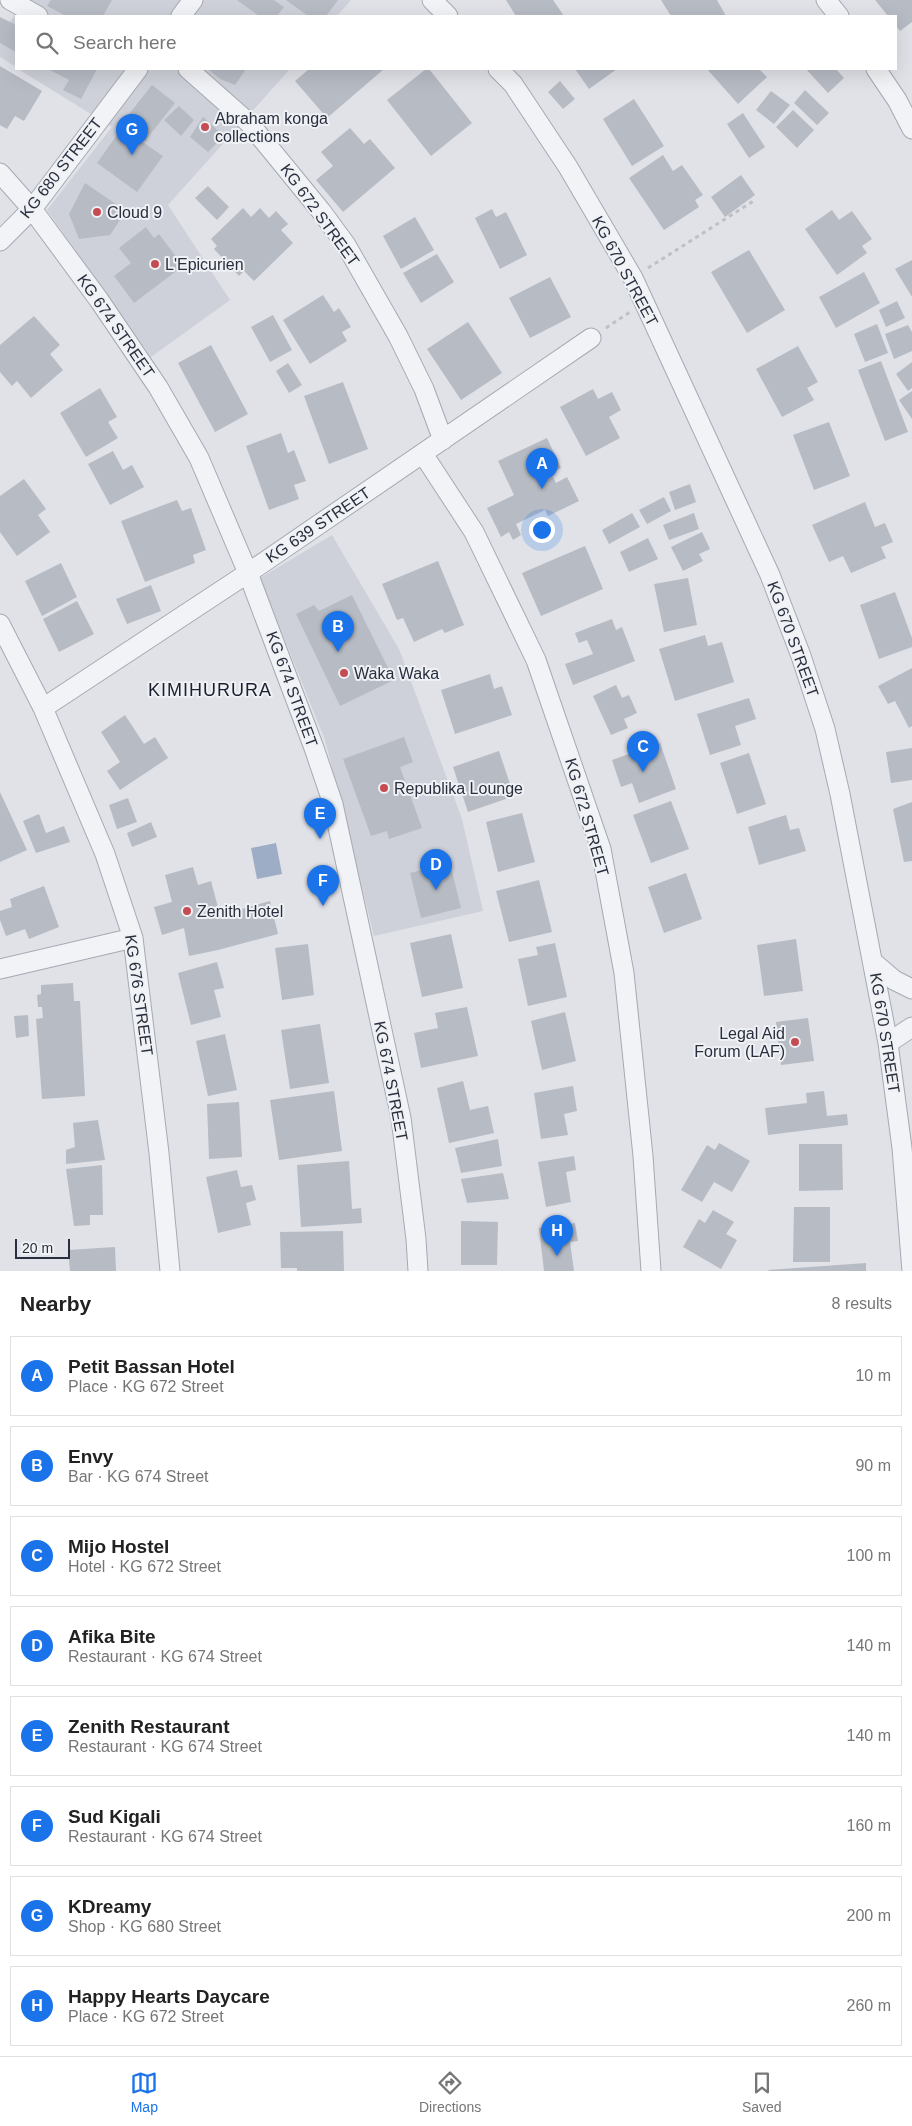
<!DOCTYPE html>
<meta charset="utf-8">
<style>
:root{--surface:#fff;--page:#f6f6f6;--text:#222;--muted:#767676;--line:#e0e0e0;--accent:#1a73e8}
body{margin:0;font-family:Helvetica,sans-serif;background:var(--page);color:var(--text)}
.scale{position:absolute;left:15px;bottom:12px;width:55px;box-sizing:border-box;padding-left:5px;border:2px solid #292f3e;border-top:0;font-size:14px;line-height:18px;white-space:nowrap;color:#292f3e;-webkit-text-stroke:4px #eff1f5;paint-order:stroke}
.you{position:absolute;left:541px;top:529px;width:18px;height:18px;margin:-12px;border:4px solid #fff;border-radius:50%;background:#1a73e8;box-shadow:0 0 0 8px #1a73e833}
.badge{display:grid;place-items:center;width:32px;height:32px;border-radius:50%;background:var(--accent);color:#fff;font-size:16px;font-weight:700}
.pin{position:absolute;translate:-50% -41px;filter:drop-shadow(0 1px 2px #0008)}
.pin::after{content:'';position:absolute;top:26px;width:18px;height:15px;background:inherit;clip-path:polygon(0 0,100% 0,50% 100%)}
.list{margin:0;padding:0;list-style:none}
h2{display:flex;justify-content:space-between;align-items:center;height:65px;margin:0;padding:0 20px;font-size:21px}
h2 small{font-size:16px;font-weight:400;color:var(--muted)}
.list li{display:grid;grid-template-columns:32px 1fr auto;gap:15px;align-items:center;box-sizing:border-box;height:80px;margin:0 10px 10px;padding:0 10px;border:1px solid var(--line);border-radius:0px}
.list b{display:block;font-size:19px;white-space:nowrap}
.list p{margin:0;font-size:16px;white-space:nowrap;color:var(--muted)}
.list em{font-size:16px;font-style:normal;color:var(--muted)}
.icon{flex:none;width:28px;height:28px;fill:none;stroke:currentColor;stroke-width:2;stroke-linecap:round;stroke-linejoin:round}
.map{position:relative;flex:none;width:912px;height:1271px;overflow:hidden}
.search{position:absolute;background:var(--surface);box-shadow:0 5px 20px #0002;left:15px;right:15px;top:15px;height:55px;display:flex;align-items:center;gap:12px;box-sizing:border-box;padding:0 18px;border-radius:0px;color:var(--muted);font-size:19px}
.sheet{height:785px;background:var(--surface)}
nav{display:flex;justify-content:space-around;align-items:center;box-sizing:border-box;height:70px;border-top:1px solid var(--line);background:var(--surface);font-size:14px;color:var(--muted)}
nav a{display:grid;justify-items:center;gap:2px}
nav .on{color:var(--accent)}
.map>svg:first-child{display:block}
</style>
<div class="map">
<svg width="912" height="1271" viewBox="0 0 912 1271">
<rect width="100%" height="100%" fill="#e0e2e8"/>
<path fill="#ced1d9" d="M24,0H351L337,16H16V67L0,57V38Z
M18,69H290L168,205L230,300L151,357L47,210L112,127Z
M332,535L399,649L462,819L483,911L374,936L325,740L260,578Z"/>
<path fill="#9dadc5" d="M276,843L282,874L257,879L251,848Z"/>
<path fill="#b7bbc4" d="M51,0H112L103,16H66L47,6Z
M237,0H274L284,7L277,16H259Z
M286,0H338L326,16H308Z
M506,0H553L564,16H516Z
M661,0H717L726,16H671Z
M875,0H912V22L900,31L896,26V16H888Z
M0,17L16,25V52L0,43Z
M0,66L42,91L24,121L15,116L7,129L0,125Z
M48,69H97L81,99L63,90L69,80Z
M208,69H246L235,85L220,79Z
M309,69H384L327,118L295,81Z
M426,69H429L472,123L431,156L387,100Z
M575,69H617L589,89Z
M707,69H759L767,77L738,104Z
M806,69H836L844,78L828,93Z
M560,81L575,99L563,109L548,92Z
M152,85L175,103L145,141L122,123Z
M805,90L829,113L817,125L794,103Z
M771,91L790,105L774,124L756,110Z
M634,99L664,146L632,166L603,119Z
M179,106L194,120L181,136L164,120Z
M793,110L814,130L797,148L776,127Z
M743,113L765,147L749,158L727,124Z
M203,117L224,136L208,152L190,137Z
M122,128L163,156L137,192L97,163Z
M350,128L364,144L370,139L395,168L343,212L316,180L333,166L321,152Z
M663,155L673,171L682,165L703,195L695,200L699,207L664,230L629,178Z
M741,175L755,195L725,217L711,197Z
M85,183L126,211L110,235L79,239L69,214Z
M208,186L229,207L217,220L195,198Z
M243,208L251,217L260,208L269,218L276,211L288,224L281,230L293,243L254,281L244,271L239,276L214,249L217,246L211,239Z
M492,209L496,217L506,212L527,255L500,269L475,218Z
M832,210L839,220L852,211L872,239L862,246L867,253L837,275L805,229Z
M415,217L434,250L401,269L383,236Z
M146,227L154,238L159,234L183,266L134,303L114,276L131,263L119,248Z
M749,250L785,310L747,333L711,272Z
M437,254L454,282L421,303L403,273Z
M912,260V297L895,269Z
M864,272L880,303L836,328L819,297Z
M550,277L571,317L530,338L509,298Z
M323,295L334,312L339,308L351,327L342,332L347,341L310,364L283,320Z
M897,301L905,318L886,327L879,310Z
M273,315L292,350L270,362L251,327Z
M34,316L60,345L50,354L63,370L31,398L17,381L12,386L0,372V345Z
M468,322L502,373L461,400L427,349Z
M877,324L888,353L865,362L854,334Z
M908,325L912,332V351L894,359L885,334Z
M211,345L248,414L215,432L178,363Z
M798,346L818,382L807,388L814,400L782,417L756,369Z
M881,361L908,432L885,441L858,370Z
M912,362V388L908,391L896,374Z
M288,363L302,385L289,393L276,371Z
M343,382L368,449L329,464L304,396Z
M100,388L117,417L108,422L118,438L86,457L60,413Z
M593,389L598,399L612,392L621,410L609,417L620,438L586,456L560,407Z
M912,391V419L899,400Z
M829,422L850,476L814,490L793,435Z
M281,433L288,453L294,450L306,481L294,485L299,499L269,510L246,446Z
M547,438L561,468L541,478L543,482L553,477L556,483L567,477L579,501L548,516L545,510L516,524L521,535L513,540L509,532L501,537L487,508L514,495L498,461Z
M113,451L123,470L132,465L144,487L110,505L88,464Z
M24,479L46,509L38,515L50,532L17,556L0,532V496Z
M690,484L696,502L675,510L669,492Z
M664,497L671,511L647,524L639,510Z
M177,500L182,511L191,508L206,550L193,555L195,563L145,582L121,521Z
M865,502L875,527L885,523L893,542L881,547L886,558L851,573L843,556L829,562L812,525Z
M632,513L640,527L609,544L602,530Z
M694,513L699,529L669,540L663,525Z
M702,532L710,549L699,554L703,561L683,571L671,547Z
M648,538L658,559L629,572L620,552Z
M585,546L603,589L541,616L522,573Z
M438,561L464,625L445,633L442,629L414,642L403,618L397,620L382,584Z
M61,563L77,597L42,616L25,581Z
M688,578L697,625L664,632L654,584Z
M151,585L161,611L127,624L116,599Z
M895,592L912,638V647L879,659L860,605Z
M352,595L394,680L340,706L296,614L314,605L319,611Z
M77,601L94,634L59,652L43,619Z
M612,619L616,630L622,627L635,661L573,685L565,664L593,654L587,640L579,643L575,633Z
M705,635L708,646L722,642L734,682L675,701L659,649Z
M912,668V726L909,728L895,701L888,704L878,686Z
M490,674L494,689L502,686L512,715L455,734L441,690Z
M616,685L622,698L629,695L637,713L624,719L628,728L611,735L593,696Z
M749,698L756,719L735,726L741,745L710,755L697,714Z
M125,715L144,744L155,737L168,758L120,790L107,771L120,762L101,732Z
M404,737L413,762L400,767L422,828L389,839L387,831L371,836L343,759Z
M660,743L676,789L639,803L632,783L621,787L612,760Z
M912,748V780L891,783L886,752Z
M499,751L514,796L468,812L453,767Z
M749,753L766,804L737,814L720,763Z
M0,792L27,850L0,862Z
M128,798L137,822L117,829L109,805Z
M671,801L689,849L651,863L633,815Z
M912,802V861L904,862L893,809Z
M522,813L535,862L498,872L486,822Z
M39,814L46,833L64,826L70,842L36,853L23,821Z
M786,815L790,830L799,828L806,851L759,865L748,827Z
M151,822L157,837L132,847L127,833Z
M450,863L461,908L421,918L410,873Z
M193,867L198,885L211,881L220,915L270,901L278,934L218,950L189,956L184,928L162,935L154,907L172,902L165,875Z
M686,873L702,919L664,933L648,887Z
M539,880L552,932L509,942L496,891Z
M44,886L59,927L29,939L25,929L6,936L0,920V911L12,907L10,899Z
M451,934L463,988L422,997L410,943Z
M796,939L803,991L764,996L757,945Z
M555,943L567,997L528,1006L518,959L538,955L536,947Z
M308,944L314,995L282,1000L275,948Z
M217,962L224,988L214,990L221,1017L191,1025L178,973Z
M73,983L74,1001H80L85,1096L42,1099L36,1019L43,1018L42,1007H38L37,995L41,994V985Z
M467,1007L478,1056L421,1068L414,1033L438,1028L435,1013Z
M565,1012L576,1061L542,1070L531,1021Z
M28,1015L29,1036L16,1038L14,1016Z
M808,1018L814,1061L781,1065L776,1022Z
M320,1024L329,1083L290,1089L281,1030Z
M225,1034L237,1090L208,1096L196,1041Z
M463,1081L470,1110L488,1106L494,1133L449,1143L437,1088Z
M573,1086L577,1111L564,1114L568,1135L541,1139L534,1093Z
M334,1091L342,1151L279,1160L270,1100Z
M824,1091L827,1116L847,1114L848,1125L768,1135L765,1108L807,1103L806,1093Z
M239,1102L242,1157L209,1159L207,1104Z
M98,1120L105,1160L66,1164V1150L75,1147L73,1123Z
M498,1139L502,1166L461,1173L455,1148Z
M719,1143L750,1161L732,1192L714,1182L702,1202L681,1190L707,1145L715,1150Z
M799,1144H842L843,1190L799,1191Z
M574,1156L576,1170L566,1172L571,1202L546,1207L538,1162Z
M349,1161L352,1209L361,1208L362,1223L301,1227L297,1165Z
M102,1165L103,1215H90V1225L74,1226L66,1169Z
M237,1170L241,1187L252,1185L256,1200L246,1203L251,1225L218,1233L206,1177Z
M503,1173L509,1199L467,1203L461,1179Z
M794,1207H830V1262H793Z
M713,1210L734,1222L726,1234L737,1240L721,1269L683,1247L699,1219L705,1223Z
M461,1221L498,1222L497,1265H461Z
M575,1223L578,1241L570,1242L574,1271H544L539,1228Z
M343,1231L344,1271H297V1268H281L280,1232Z
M115,1247L116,1271H70L68,1250Z
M866,1263V1271H769L768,1270Z"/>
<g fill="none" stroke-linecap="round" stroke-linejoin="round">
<defs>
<path id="street" d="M10,0L38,16
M432,0L448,16
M826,0L839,16
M181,16L193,0
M188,69L249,123L321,211L346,245L398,336L424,389L443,440
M498,69L513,84L568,167L633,278L770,575L801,656L825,729L840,794L888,1043L902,1148L912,1271
M876,69L897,100L912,129
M0,173L32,209L99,300L158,387L199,458L248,573L314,748L333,804L401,1118L416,1239L418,1271
M0,241L32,209L138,69
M423,454L474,532L536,660L601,849L624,973L643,1156L651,1271
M0,624L43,708L105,854L133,938L159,1153L170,1271
M43,708L248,573L591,338
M873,962L894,980L912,989
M0,969L133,938
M888,1043L912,1027"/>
</defs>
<use href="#street" stroke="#a5a9b2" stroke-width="21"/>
<path stroke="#bec0c6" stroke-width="3" stroke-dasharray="4 4" stroke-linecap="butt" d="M648,268L755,200
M606,328L630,312"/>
<use href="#street" stroke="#f2f3f6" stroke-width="19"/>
</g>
<g fill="#c54c53" stroke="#eff1f5" stroke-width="2">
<circle cx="205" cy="127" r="5"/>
<circle cx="97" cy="212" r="5"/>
<circle cx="155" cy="264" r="5"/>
<circle cx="344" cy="673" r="5"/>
<circle cx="384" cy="788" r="5"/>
<circle cx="187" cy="911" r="5"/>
<circle cx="795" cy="1042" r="5"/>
</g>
<g text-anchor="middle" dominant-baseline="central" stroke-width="4" stroke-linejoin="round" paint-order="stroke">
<g font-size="16" fill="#292f3e" stroke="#eff1f5" text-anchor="start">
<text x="215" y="118">Abraham konga<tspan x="215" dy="18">collections</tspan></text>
<text x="107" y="212">Cloud 9</text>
<text x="165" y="264">L'Epicurien</text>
<text x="354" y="673">Waka Waka</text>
<text x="394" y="788">Republika Lounge</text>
<text x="197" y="911">Zenith Hotel</text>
<text x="785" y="1033" text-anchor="end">Legal Aid<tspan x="785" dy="18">Forum (LAF)</tspan></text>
</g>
<g font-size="16" fill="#292f3e" stroke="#eff1f5">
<text transform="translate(61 168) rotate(-52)">KG 680 STREET</text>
<text transform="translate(320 215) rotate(54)">KG 672 STREET</text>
<text transform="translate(625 271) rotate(62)">KG 670 STREET</text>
<text transform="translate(116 326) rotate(55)">KG 674 STREET</text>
<text transform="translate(318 525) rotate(-34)">KG 639 STREET</text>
<text transform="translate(793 639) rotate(70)">KG 670 STREET</text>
<text transform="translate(292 689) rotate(70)">KG 674 STREET</text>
<text transform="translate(587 817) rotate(74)">KG 672 STREET</text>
<text transform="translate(139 995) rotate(82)">KG 676 STREET</text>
<text transform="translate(885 1033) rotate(81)">KG 670 STREET</text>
<text transform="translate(391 1081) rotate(79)">KG 674 STREET</text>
</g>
<g font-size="18" letter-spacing="1" fill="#1c202f" stroke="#eff1f5">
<text x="210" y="690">KIMIHURURA</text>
</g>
</g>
</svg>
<div class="scale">20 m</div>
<div class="you"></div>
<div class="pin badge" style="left:542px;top:489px">A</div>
<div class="pin badge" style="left:338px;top:652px">B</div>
<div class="pin badge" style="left:643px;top:772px">C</div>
<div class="pin badge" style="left:436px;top:890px">D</div>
<div class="pin badge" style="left:320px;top:839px">E</div>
<div class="pin badge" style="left:323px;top:906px">F</div>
<div class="pin badge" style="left:132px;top:155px">G</div>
<div class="pin badge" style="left:557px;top:1256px">H</div>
<div class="search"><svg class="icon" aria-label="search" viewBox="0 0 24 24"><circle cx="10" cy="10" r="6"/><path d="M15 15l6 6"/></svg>Search here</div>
</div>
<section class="sheet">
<h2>Nearby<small>8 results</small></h2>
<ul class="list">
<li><span class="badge">A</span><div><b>Petit Bassan Hotel</b><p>Place · KG 672 Street</p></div><em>10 m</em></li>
<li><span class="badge">B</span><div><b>Envy</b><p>Bar · KG 674 Street</p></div><em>90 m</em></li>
<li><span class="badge">C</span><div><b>Mijo Hostel</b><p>Hotel · KG 672 Street</p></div><em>100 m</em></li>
<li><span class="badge">D</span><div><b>Afika Bite</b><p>Restaurant · KG 674 Street</p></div><em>140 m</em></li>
<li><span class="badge">E</span><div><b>Zenith Restaurant</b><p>Restaurant · KG 674 Street</p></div><em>140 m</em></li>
<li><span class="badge">F</span><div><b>Sud Kigali</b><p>Restaurant · KG 674 Street</p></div><em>160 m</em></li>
<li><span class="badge">G</span><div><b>KDreamy</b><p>Shop · KG 680 Street</p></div><em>200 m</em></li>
<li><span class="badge">H</span><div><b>Happy Hearts Daycare</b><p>Place · KG 672 Street</p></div><em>260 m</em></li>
</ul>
</section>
<nav>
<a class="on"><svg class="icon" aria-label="map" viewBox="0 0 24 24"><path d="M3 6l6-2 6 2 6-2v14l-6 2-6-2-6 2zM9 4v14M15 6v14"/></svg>Map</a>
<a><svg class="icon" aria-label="directions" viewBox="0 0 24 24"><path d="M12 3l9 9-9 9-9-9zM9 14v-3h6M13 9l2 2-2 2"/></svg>Directions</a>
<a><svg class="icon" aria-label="saved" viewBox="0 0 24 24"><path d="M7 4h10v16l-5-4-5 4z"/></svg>Saved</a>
</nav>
